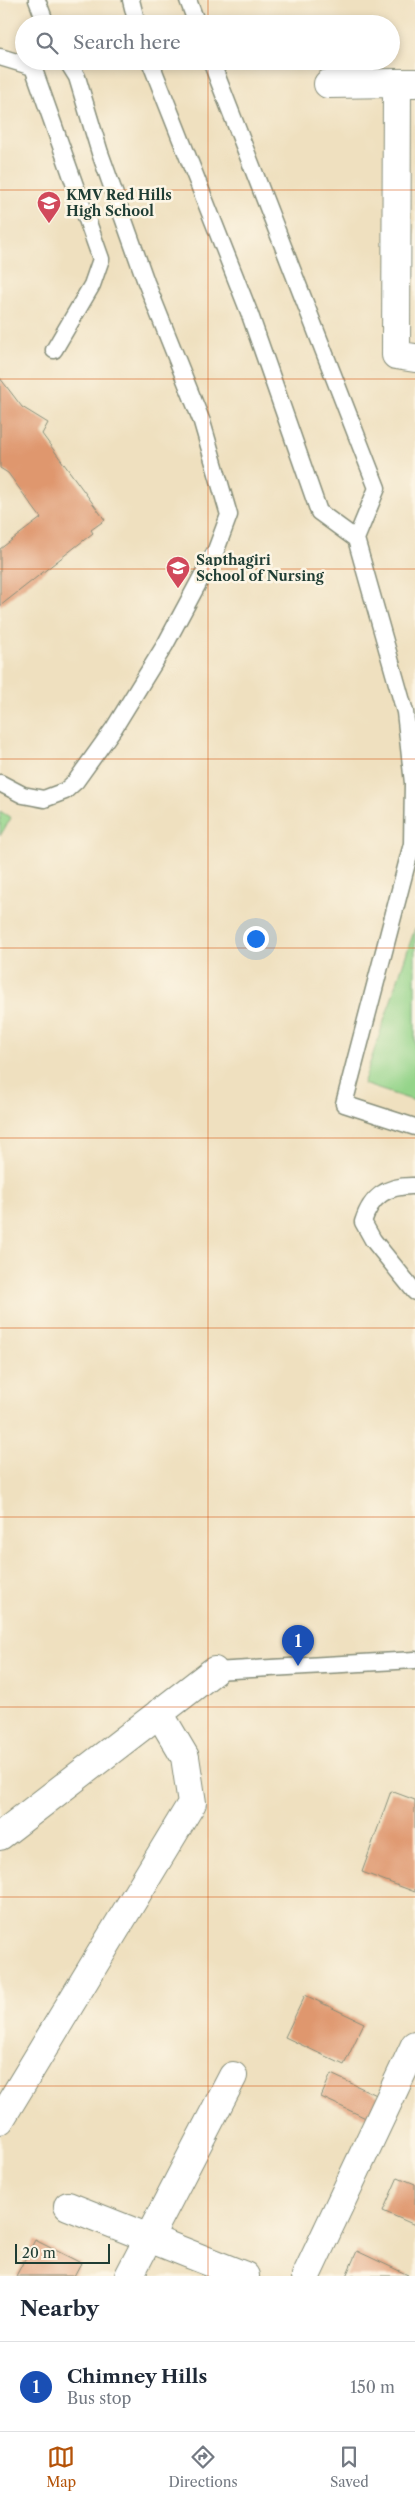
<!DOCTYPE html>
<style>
:root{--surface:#fff;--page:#f2f2f3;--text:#1f2937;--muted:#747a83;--line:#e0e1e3;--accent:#b45309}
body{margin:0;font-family:"Libre Caslon Text",serif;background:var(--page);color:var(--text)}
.scale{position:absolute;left:15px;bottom:12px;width:95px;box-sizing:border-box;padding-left:5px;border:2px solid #1f3d34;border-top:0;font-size:14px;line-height:18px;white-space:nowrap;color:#1f3d34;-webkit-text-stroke:4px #fcf5e5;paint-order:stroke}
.you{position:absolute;left:255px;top:938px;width:18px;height:18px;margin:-12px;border:4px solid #fff;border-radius:50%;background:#1a73e8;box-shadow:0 0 0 8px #1a73e833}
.badge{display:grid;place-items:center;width:32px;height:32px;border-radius:50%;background:var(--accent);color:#fff;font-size:16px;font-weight:700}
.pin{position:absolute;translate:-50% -41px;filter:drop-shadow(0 1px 2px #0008)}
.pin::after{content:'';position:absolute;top:26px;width:18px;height:15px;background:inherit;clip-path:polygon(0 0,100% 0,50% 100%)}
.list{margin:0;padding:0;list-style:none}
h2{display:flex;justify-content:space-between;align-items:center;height:65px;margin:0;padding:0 20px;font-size:21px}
h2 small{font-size:16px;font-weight:400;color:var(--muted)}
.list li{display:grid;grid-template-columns:32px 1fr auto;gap:15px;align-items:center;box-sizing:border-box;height:90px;padding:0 20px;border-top:1px solid var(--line)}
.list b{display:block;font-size:19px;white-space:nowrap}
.list p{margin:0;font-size:16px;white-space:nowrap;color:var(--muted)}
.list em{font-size:16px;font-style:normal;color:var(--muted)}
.icon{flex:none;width:28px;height:28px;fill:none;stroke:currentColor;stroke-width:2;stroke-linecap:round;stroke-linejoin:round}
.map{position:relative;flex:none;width:415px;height:2276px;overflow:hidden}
.search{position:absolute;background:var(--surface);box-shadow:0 2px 8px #0003;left:15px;right:15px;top:15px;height:55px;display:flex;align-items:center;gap:12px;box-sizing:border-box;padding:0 18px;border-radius:28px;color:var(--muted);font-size:19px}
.sheet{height:155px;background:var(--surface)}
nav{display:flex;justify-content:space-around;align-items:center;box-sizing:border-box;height:70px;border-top:1px solid var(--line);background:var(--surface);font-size:14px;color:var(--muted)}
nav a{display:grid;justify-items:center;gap:2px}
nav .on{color:var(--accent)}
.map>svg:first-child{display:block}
</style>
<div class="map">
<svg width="415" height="2276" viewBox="0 0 415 2276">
<rect width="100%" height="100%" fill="#fcf5e5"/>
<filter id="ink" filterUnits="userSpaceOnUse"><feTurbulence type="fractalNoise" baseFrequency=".02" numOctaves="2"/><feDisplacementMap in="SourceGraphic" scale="10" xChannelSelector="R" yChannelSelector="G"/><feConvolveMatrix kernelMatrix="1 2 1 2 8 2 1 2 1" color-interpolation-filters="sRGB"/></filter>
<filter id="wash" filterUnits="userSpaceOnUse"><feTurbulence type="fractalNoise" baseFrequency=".0096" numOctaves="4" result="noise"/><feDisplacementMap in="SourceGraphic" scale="20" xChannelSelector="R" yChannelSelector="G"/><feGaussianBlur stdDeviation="1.12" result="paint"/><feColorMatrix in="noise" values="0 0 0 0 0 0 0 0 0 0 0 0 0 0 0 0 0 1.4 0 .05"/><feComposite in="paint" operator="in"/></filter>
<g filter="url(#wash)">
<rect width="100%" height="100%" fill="#efe0bf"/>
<path fill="#94d48a" stroke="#5a885f" d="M0,811L11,818L0,836Z
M415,928V1101L363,1084Z"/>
<g id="blocks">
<path fill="#df976e" d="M0,378L22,407L48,423L42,434L105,520L91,530L93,533L0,606V549L41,518L8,473L0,468Z
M391,1791L415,1800V1892L362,1872Z
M305,1995L364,2023L344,2065L285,2037Z
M331,2074L381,2097L370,2120L321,2097Z
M398,2177L415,2184V2225L383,2211Z
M35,2240L81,2263L74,2276H16Z
M357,2251L408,2275L407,2276H346Z"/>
</g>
</g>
<g filter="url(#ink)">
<use href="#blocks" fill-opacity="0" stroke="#878e7a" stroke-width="1"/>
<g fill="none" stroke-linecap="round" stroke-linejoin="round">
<defs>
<path id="service" d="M37,0L46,24
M131,0L137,24
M188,0L197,24
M0,57L33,67L101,259L92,285L54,350
M150,61L249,312L319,512L356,539
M211,61L377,488L356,539L405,712L413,783L412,844L344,1104L415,1127
M0,783L23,795L44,799L65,791L76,781L114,728L165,645L216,550L229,515L202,422L146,282L100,153L77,77L67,61
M415,1186C387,1185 371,1196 363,1222L373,1240L415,1292
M214,1671L415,1660"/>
<path id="minor" d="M415,83H397L396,355L415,358
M328,84L397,83
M0,1836L214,1671
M0,2120L192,1803L185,1757L159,1713
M68,2206L245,2276
M129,2276L233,2076
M306,2276L415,2045"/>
</defs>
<use href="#service" stroke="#878e7a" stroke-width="19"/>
<use href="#minor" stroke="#878e7a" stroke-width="30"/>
<use href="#service" stroke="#fff" stroke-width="16"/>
<use href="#minor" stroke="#fff" stroke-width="28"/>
</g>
</g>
<path fill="none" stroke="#d45610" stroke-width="1" stroke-opacity="0.55" d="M208,0V24M208,61V2276M0,190H415M0,379H415M0,569H415M0,759H415M0,948H415M0,1138H415M0,1328H415M0,1517H415M0,1707H415M0,1897H415M0,2086H415"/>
<defs>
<symbol id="school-pin" viewBox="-11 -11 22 30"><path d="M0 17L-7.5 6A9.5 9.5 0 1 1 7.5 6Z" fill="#d1495b" stroke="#fcf5e5"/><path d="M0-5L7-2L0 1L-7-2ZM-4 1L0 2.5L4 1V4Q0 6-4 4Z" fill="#fff"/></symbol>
<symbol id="university-pin" viewBox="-11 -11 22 30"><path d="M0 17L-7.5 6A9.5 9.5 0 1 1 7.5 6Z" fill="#d1495b" stroke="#fcf5e5"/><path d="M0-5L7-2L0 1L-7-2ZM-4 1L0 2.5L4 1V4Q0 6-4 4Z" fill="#fff"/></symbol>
</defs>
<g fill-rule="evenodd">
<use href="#school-pin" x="35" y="189" width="28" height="38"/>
<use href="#university-pin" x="164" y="554" width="28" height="38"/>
</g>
<g text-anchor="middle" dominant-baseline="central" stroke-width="5" stroke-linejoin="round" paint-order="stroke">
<g font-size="14" font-weight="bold" fill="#1f3d34" stroke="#fcf5e5" text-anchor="start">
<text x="66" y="195">KMV Red Hills<tspan x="66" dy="16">High School</tspan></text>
<text x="196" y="560">Sapthagiri<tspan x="196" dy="16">School of Nursing</tspan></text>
</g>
</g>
</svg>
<div class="scale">20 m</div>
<div class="you"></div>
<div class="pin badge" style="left:298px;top:1666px;background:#1a4fb4">1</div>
<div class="search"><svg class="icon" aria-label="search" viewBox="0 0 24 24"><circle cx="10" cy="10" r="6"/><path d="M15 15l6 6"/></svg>Search here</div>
</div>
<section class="sheet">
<h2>Nearby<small></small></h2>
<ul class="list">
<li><span class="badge" style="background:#1a4fb4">1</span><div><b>Chimney Hills</b><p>Bus stop</p></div><em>150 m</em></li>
</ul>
</section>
<nav>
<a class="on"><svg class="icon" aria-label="map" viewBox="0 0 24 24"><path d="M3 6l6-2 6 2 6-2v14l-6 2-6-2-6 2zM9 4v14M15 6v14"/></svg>Map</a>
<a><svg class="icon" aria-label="directions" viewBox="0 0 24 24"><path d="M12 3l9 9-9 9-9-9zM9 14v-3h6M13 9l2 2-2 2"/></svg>Directions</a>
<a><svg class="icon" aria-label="saved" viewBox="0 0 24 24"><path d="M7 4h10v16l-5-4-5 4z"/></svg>Saved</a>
</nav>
